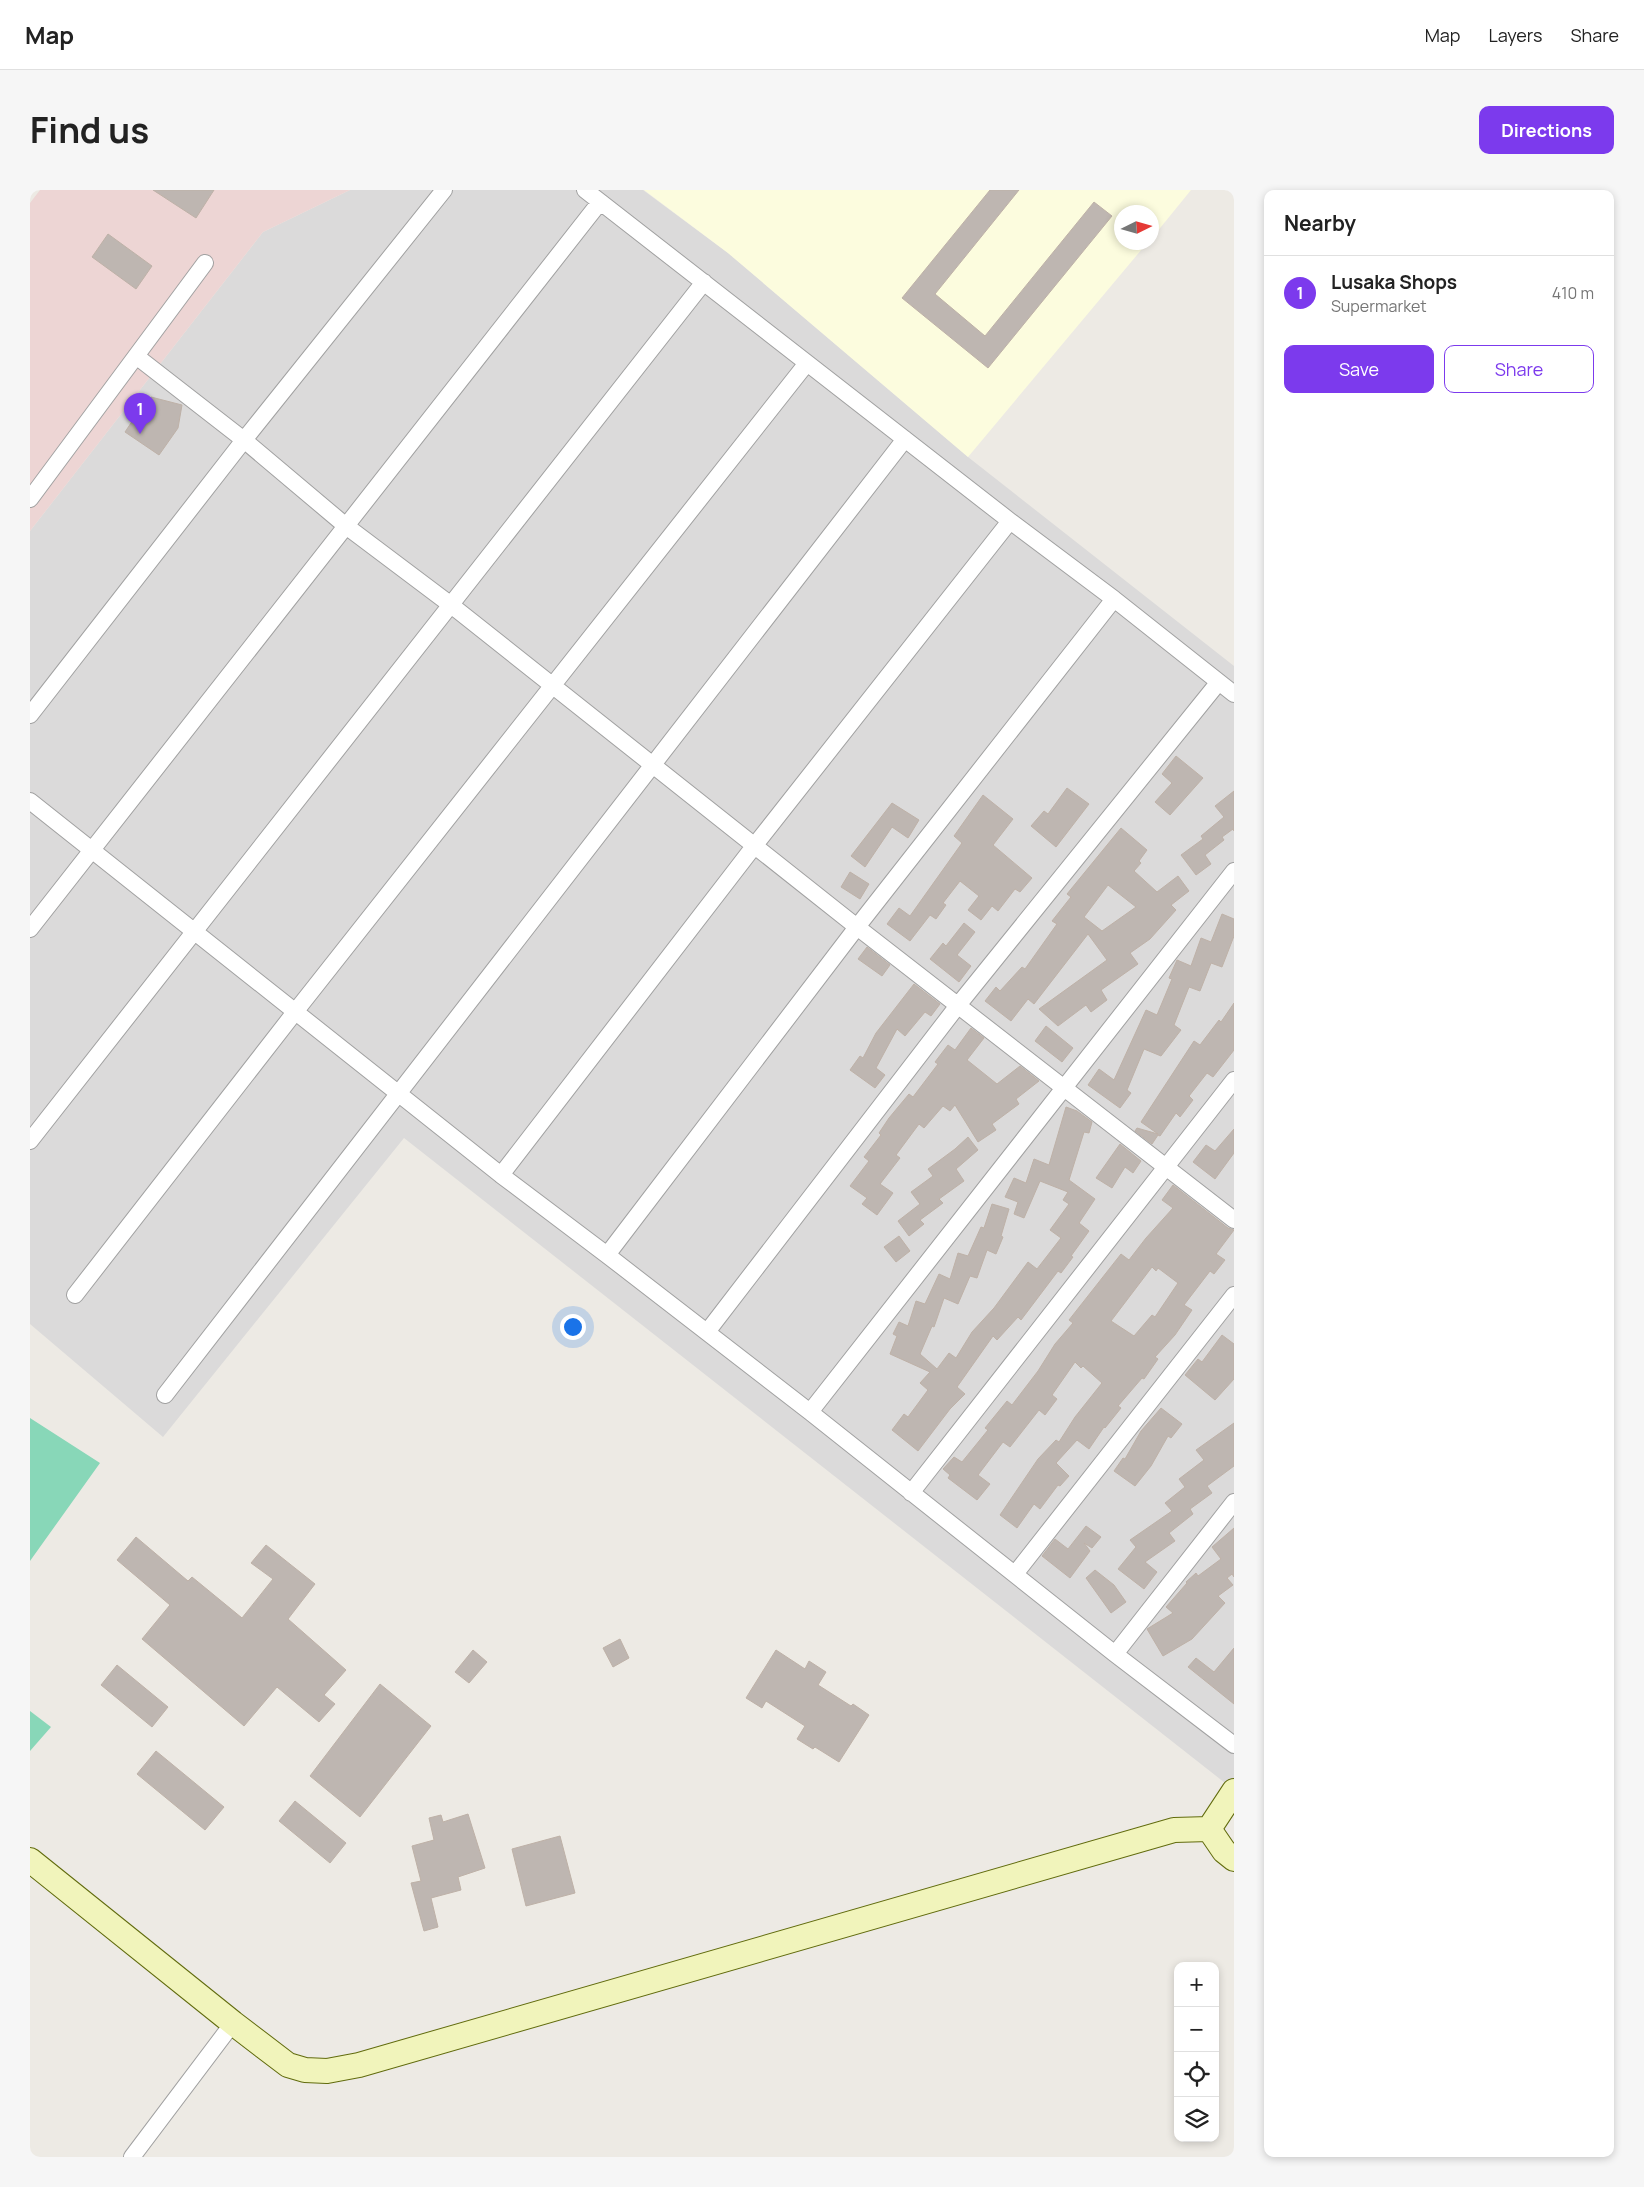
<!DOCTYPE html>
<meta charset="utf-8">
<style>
:root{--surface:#fff;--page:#f6f6f6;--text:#222;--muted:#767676;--line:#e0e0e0;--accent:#7c3aed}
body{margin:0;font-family:Manrope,sans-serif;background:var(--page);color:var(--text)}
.controls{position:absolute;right:15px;bottom:15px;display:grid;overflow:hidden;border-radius:10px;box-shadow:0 2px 8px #0003}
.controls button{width:45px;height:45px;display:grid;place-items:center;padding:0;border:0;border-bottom:1px solid var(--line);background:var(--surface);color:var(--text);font:25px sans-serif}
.compass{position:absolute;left:1084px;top:15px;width:45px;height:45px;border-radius:50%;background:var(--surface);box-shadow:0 2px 8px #0003;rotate:85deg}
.you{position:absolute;left:542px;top:1136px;width:18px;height:18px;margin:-12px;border:4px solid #fff;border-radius:50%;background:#1a73e8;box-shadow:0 0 0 8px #1a73e833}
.badge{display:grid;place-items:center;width:32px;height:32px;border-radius:50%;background:var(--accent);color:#fff;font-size:16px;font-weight:700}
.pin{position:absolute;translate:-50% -41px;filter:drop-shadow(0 1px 2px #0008)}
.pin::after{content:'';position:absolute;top:26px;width:18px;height:15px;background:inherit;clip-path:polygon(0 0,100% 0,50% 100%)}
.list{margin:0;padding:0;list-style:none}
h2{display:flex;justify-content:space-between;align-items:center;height:65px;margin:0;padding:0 20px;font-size:21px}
h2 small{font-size:16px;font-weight:400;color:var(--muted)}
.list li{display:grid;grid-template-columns:32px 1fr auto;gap:15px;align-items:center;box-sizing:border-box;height:75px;padding:0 20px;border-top:1px solid var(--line)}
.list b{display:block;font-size:19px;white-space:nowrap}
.list p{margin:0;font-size:16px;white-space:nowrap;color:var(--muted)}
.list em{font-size:16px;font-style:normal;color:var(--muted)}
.actions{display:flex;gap:10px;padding:15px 20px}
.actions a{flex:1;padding:11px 0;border:1px solid var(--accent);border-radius:10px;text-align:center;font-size:18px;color:var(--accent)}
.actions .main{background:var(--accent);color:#fff}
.icon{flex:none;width:28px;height:28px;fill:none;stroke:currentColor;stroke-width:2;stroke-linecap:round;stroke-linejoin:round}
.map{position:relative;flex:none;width:1204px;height:1967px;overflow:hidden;border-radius:10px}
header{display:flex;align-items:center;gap:30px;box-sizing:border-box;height:70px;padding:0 25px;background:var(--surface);border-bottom:1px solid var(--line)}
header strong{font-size:24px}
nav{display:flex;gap:28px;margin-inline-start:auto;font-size:18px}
.intro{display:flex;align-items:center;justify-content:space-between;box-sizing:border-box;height:120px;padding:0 30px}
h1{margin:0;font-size:35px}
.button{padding:12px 22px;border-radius:10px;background:var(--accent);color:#fff;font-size:18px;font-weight:700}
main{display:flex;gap:30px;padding:0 30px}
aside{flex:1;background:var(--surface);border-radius:10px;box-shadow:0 2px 8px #0003}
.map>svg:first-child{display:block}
</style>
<header>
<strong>Map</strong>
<nav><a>Map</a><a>Layers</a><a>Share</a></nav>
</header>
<div class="intro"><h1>Find us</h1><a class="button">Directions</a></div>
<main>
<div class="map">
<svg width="1204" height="1967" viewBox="0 0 1204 1967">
<rect width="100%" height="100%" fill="#edeae4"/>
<path fill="#dbdada" d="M320,0H613L698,63L938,267L1204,476V1600L374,948L133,1247L0,1134V341L233,42Z"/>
<path fill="#edd5d4" d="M10,0H320L233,42L0,341V13Z"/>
<path fill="#fcfcde" d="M614,0H1161L1122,48V22H1092V52L1117,53L938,267L698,63Z"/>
<path fill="#88d7b8" d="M0,1228L70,1273L0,1371Z
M0,1521L21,1537L0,1561Z"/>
<path fill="#beb6b1" stroke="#beb1a7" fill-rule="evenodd" d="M123,0H184L166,28Z
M960,0H989L905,104L955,146L1064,12L1082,26L958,178L872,108Z
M78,44L122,76L106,99L62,67Z
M121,207L152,215L148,238L129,265L95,242L107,224L116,231Z
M1146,566L1173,588L1140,625L1125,612L1142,593L1132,584Z
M1037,598L1059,614L1026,657L1001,636L1014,621L1018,624Z
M1204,601V641L1203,639L1192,647L1194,650L1175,665L1181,674L1166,685L1151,665L1173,649L1171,646L1194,627L1185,616Z
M953,605L983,629L963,655L1002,688L990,702L985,699L968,721L962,716L951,730L938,720L949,706L930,691L913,713L916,715L906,729L900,725L880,751L857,734L869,718L880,726L932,653L924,646Z
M862,613L889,630L878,648L862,637L835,677L821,666Z
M1091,638L1117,660L1109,671L1111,673L1104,681L1127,702L1148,686L1159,701L1141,715L1146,720L1120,749L1100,763L1108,774L1071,800L1077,810L1061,822L1056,815L1028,836L1009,819L1077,770L1058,744L1004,814L998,809L981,831L955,811L966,797L970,801L992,777L995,779L1027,734L1022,731L1041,707L1037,704ZM1078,695L1106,717L1072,741L1054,727Z
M820,682L839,694L830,709L811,697Z
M1192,724L1204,729V746L1192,777L1181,773L1170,801L1159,797L1144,835L1151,840L1131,866L1114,859L1097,900L1101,903L1090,918L1058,895L1069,879L1084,890L1116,820L1127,825L1142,789L1139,788L1147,770L1161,776L1171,748L1181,752Z
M934,733L945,742L927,765L941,776L929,792L900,769L913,753L916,756Z
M837,757L860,775L852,786L828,769Z
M884,794L910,814L901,826L895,822L875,846L867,839L846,878L855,885L845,898L820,880L830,866L833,868L846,843Z
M1204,813V860L1183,887L1177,883L1159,906L1163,910L1150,927L1146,923L1130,946L1128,945L1122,954L1105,941L1107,938L1128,944L1111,932L1164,851L1170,855L1189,830L1191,832Z
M1016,836L1043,858L1032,872L1005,851Z
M941,838L954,848L937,870L967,894L990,876L1009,891L986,909L989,914L962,934L966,940L948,952L925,915L920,921L913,916L894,938L889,934L866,965L870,968L850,994L863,1003L847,1025L832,1014L837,1008L820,996L839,971L834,967L851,945L849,943L859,928L879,904L883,907L908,874L905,872L918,855L925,860Z
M1036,917L1047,921L1062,932L1059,943L1054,942L1039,990L1065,1009L1049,1033L1059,1041L1041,1066L1043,1067L1031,1083L1028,1081L991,1130L988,1127L967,1150L963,1146L927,1197L935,1204L920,1219L888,1261L862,1240L874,1224L878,1227L898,1200L890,1193L900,1182L860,1164L867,1146L863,1144L869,1132L878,1136L886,1111L895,1114L909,1084L920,1089L928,1063L938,1066L951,1037L954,1038L962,1014L979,1019L971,1046L973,1047L966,1064L957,1060L947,1088L940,1086L928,1114L914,1108L904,1137L902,1136L890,1164L907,1179L919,1163L926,1168L942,1142L964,1118L998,1072L1007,1079L1031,1048L1020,1040L1039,1014L1033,1010L1038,1002L1010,991L994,1028L984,1024L988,1012L975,1007L984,988L996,993L1004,969L1019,975Z
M1204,939V963L1185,989L1163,972L1176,955L1185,961Z
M938,947L948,960L926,979L934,991L909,1009L913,1013L890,1030L894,1034L879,1046L868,1031L890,1014L881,1002L903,986L898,979L925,959Z
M1090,954L1111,971L1103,983L1095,977L1082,998L1066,988Z
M1143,995L1198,1038L1204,1040L1186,1064L1195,1070L1184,1084L1180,1081L1154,1115L1162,1120L1145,1145L1125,1167L1128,1169L1114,1189L1112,1188L1088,1216L1091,1218L1075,1238L1074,1237L1059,1259L1047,1250L1026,1273L1039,1286L1030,1296L1028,1295L1010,1319L1004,1314L987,1338L970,1325L1008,1269L1026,1250L1029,1252L1045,1227L1072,1193L1053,1176L1051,1178L1045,1172L1022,1205L1027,1209L1015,1225L1009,1220L980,1257L973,1252L948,1285L960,1294L947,1310L918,1288L920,1285L913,1279L924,1267L932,1272L958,1240L955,1238L977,1211L982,1215L1008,1181L1025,1154L1043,1133L1039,1130L1091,1064L1099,1070L1116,1048L1143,1018L1132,1010ZM1122,1077L1126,1081L1128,1078L1148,1093L1125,1127L1122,1125L1104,1146L1081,1131Z
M869,1046L880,1061L866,1072L854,1057Z
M1192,1145L1204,1154V1189L1185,1210L1155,1185L1168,1169L1172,1172Z
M1131,1218L1152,1234L1141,1248L1138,1246L1121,1276L1105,1296L1084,1281L1093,1268L1095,1269L1111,1241Z
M1204,1233V1276L1177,1296L1182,1303L1160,1319L1163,1324L1139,1343L1145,1351L1115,1372L1127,1382L1114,1399L1088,1379L1106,1357L1100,1350L1142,1321L1135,1313L1155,1297L1149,1289L1174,1270L1166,1260Z
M1056,1336L1071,1347L1062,1358L1054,1353L1060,1361L1040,1388L1012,1366L1025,1349L1038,1359Z
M1204,1338V1387L1202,1384L1197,1388L1203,1395L1188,1406L1195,1413L1162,1449L1133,1466L1117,1439L1143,1423L1136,1417L1157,1393L1156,1392L1166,1383L1168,1386L1191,1369L1182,1357Z
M106,1347L158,1391L162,1387L212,1428L243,1389L221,1373L236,1355L285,1394L258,1429L316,1480L294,1505L305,1514L289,1532L247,1497L214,1536L112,1449L140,1415L87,1370Z
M1065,1380L1084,1395L1096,1412L1081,1423L1056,1388Z
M590,1449L599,1468L583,1477L573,1458Z
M1204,1458V1514L1158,1477L1166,1468L1184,1482Z
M443,1460L457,1472L439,1493L425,1482Z
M746,1460L775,1479L779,1471L796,1482L788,1495L821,1516L823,1514L839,1525L809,1572L785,1557L783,1559L767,1549L775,1536L736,1511L732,1518L716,1508Z
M87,1475L138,1517L122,1537L71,1495Z
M350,1494L401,1536L330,1627L280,1586Z
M126,1561L194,1617L175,1640L107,1584Z
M265,1611L316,1653L300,1673L249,1631Z
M438,1624L455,1678L428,1687L431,1700L401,1708L408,1737L394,1741L381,1693L391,1691L382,1656L404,1650L399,1628L411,1625L413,1632Z
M530,1646L545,1703L496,1716L482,1659Z"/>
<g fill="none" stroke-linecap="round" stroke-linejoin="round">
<defs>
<path id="street" d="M555,0L980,331L1084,409L1204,504
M106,166L214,250L316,336L421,415L827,737L1204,1030
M0,309L175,73
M0,525L214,250L414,0
M0,611L471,985L577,1065L780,1222L1085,1464L1204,1555
M0,739L570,12
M0,951L674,92
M471,985L725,655L980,331
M577,1065L827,737L1084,409
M45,1105L265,822L777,173
M677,1142L929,814L1188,493
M135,1205L875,249
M780,1222L1204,681
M881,1303L1204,890
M985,1384L1204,1105
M1085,1464L1204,1312
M102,1967L203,1833"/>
<path id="secondary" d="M1179,1639L1194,1661L1204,1669
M0,1670L203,1833L258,1875L275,1880L297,1881L329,1875L1144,1640L1179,1639L1204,1601"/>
</defs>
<use href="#street" stroke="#a1a1a1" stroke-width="18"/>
<use href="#secondary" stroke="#616b0d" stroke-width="26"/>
<use href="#street" stroke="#fff" stroke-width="16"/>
<use href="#secondary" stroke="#f1f4bb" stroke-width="24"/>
</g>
</svg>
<div class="controls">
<button>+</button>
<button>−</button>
<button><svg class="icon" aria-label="locate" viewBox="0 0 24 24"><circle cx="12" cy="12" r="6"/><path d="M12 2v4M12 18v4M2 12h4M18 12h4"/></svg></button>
<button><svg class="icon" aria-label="layers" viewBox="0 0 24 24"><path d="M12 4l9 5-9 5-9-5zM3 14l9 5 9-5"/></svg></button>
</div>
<svg class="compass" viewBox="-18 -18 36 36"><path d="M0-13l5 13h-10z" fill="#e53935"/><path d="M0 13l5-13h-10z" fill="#767676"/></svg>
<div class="you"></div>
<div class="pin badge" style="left:110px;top:244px">1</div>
</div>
<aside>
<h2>Nearby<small></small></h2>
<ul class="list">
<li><span class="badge">1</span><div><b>Lusaka Shops</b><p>Supermarket</p></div><em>410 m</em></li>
</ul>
<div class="actions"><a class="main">Save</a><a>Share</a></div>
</aside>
</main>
